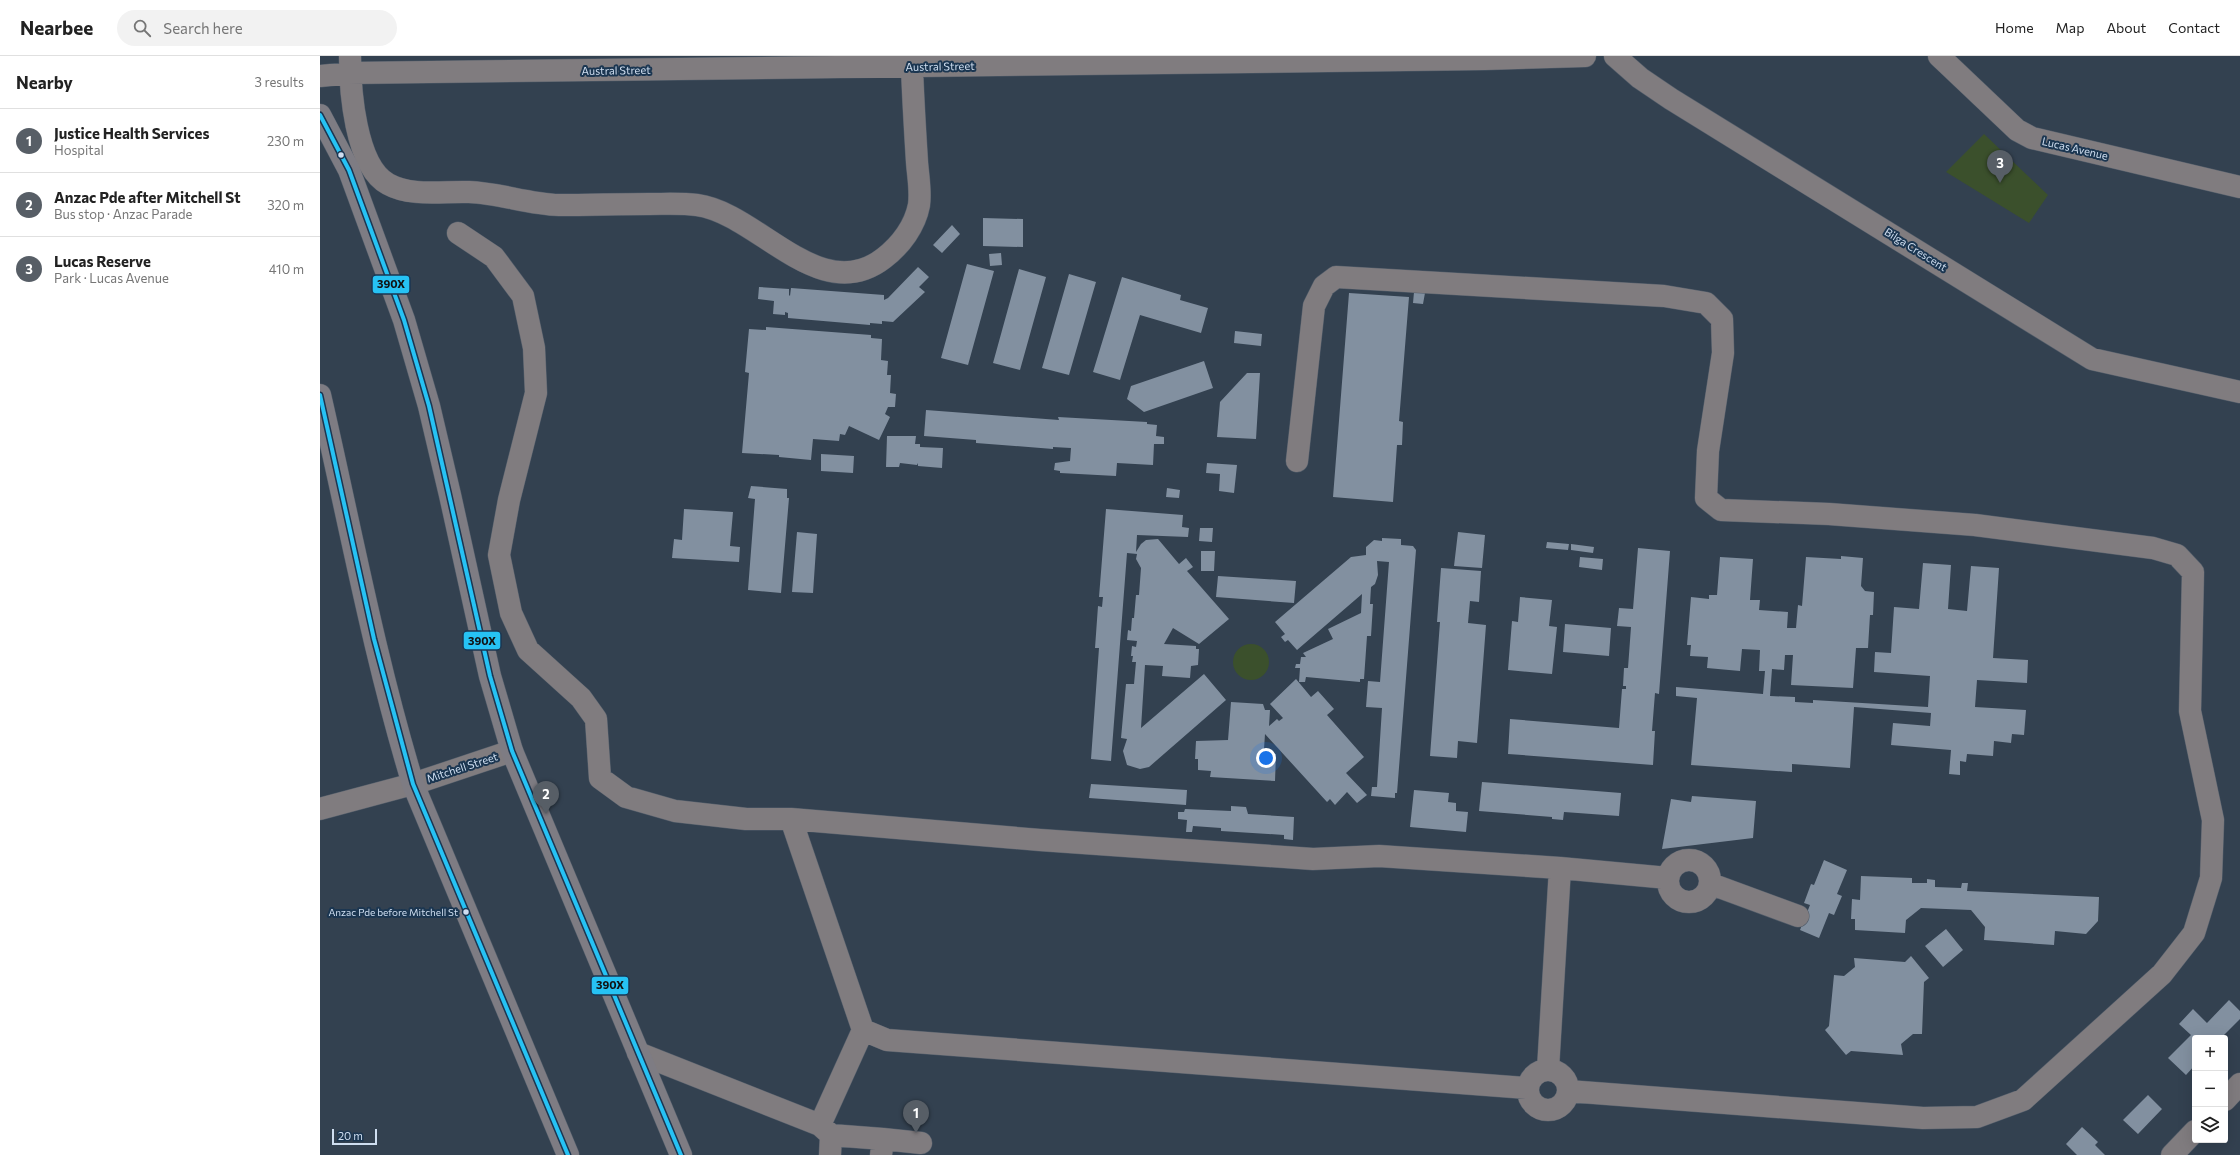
<!DOCTYPE html>
<meta charset="utf-8">
<style>
:root{--surface:#fff;--page:#f2f2f2;--text:#222;--muted:#767676;--line:#e0e0e0;--accent:#575e66}
body{margin:0;font-family:Commissioner,sans-serif;background:var(--page);color:var(--text)}
.controls{position:absolute;right:12px;bottom:12px;display:grid;overflow:hidden;border-radius:4px;box-shadow:0 4px 16px #0002}
.controls button{width:36px;height:36px;display:grid;place-items:center;padding:0;border:0;border-bottom:1px solid var(--line);background:var(--surface);color:var(--text);font:20px sans-serif}
.scale{position:absolute;left:12px;bottom:10px;width:45px;box-sizing:border-box;padding-left:4px;border:2px solid #cfdef0;border-top:0;font-size:11px;line-height:14px;white-space:nowrap;color:#cfdef0;-webkit-text-stroke:3px #1b3651;paint-order:stroke}
.you{position:absolute;left:946px;top:702px;width:14px;height:14px;margin:-10px;border:3px solid #fff;border-radius:50%;background:#1a73e8;box-shadow:0 0 0 6px #1a73e833}
.badge{display:grid;place-items:center;width:26px;height:26px;border-radius:50%;background:var(--accent);color:#fff;font-size:13px;font-weight:700}
.pin{position:absolute;translate:-50% -33px;filter:drop-shadow(0 1px 2px #0008)}
.pin::after{content:'';position:absolute;top:21px;width:14px;height:12px;background:inherit;clip-path:polygon(0 0,100% 0,50% 100%)}
.list{margin:0;padding:0;list-style:none}
h2{display:flex;justify-content:space-between;align-items:center;height:52px;margin:0;padding:0 16px;font-size:17px}
h2 small{font-size:13px;font-weight:400;color:var(--muted)}
.list li{display:grid;grid-template-columns:26px 1fr auto;gap:12px;align-items:center;box-sizing:border-box;height:64px;padding:0 16px;border-top:1px solid var(--line)}
.list b{display:block;font-size:15px;white-space:nowrap}
.list p{margin:0;font-size:13px;white-space:nowrap;color:var(--muted)}
.list em{font-size:13px;font-style:normal;color:var(--muted)}
.icon{flex:none;width:22px;height:22px;fill:none;stroke:currentColor;stroke-width:2;stroke-linecap:round;stroke-linejoin:round}
.map{position:relative;flex:none;width:1920px;height:1099px;overflow:hidden}
header{display:flex;align-items:center;gap:24px;box-sizing:border-box;height:56px;padding:0 20px;background:var(--surface);border-bottom:1px solid var(--line)}
header strong{font-size:19px}
nav{display:flex;gap:22px;margin-inline-start:auto;font-size:14px}
.search{width:280px;height:36px;background:var(--page);display:flex;align-items:center;gap:10px;box-sizing:border-box;padding:0 14px;border-radius:22px;color:var(--muted);font-size:15px}
main{display:flex}
aside{flex:1;background:var(--surface)}
.map>svg:first-child{display:block}
</style>
<header>
<strong>Nearbee</strong>
<div class="search"><svg class="icon" aria-label="search" viewBox="0 0 24 24"><circle cx="10" cy="10" r="6"/><path d="M15 15l6 6"/></svg>Search here</div>
<nav><a>Home</a><a>Map</a><a>About</a><a>Contact</a></nav>
</header>
<main>
<aside>
<h2>Nearby<small>3 results</small></h2>
<ul class="list">
<li><span class="badge">1</span><div><b>Justice Health Services</b><p>Hospital</p></div><em>230 m</em></li>
<li><span class="badge">2</span><div><b>Anzac Pde after Mitchell St</b><p>Bus stop · Anzac Parade</p></div><em>320 m</em></li>
<li><span class="badge">3</span><div><b>Lucas Reserve</b><p>Park · Lucas Avenue</p></div><em>410 m</em></li>
</ul>
</aside>
<div class="map">
<svg width="1920" height="1099" viewBox="0 0 1920 1099">
<rect width="100%" height="100%" fill="#334150"/>
<path fill="#3b502c" d="M1664,78L1728,139L1709,167L1626,116Z
M913 606a18 18 0 1 1 36 0a18 18 0 1 1-36 0Z"/>
<path fill="#8290a0" d="M663,162L703,163V191L663,190Z
M632,169L640,178L622,197L613,189Z
M681,197L682,209L670,210L669,198Z
M647,208L674,215L648,309L621,302Z
M598,211L609,221L599,231L605,236L573,266L562,265V268L550,267V269L468,262V257L465,256V259L453,258L454,245L438,243L439,231L469,233V239L470,240L471,232L564,239V244L568,242Z
M699,213L726,221L700,314L673,307Z
M749,218L776,226L749,319L722,312Z
M802,221L861,239L860,244L888,252L881,277L820,259L800,324L773,316Z
M1094,236L1105,237L1103,248L1093,247Z
M1029,237L1089,241L1079,365L1083,366L1082,389H1077L1073,446L1013,441Z
M446,271L551,279V282L562,283L561,304L568,305L567,319H571L570,337L576,338L575,351H568L565,358L570,361L559,384L529,370L525,379L520,378L519,385L493,383L491,404L459,401V399L422,397L429,317L425,316L429,273L446,274Z
M915,275L942,278L941,290L914,287Z
M884,305L893,332L824,356L807,343L811,330Z
M927,317H940L936,383L897,381L900,346Z
M606,354L739,364L738,361L827,366V368L837,369L836,380L844,381V388H834L833,409L797,407L796,420L740,417V415L734,414L735,407L750,405L751,392L733,391V393L656,387V384L604,380Z
M567,380H596L595,388H600V391L623,392L622,412L598,410V407L597,409L580,407L579,411H566Z
M501,398L534,400L533,417L501,415Z
M887,407L917,409L914,437L899,435L900,418L886,417Z
M431,430L467,433V442H469L461,537L428,534L435,443L428,442Z
M847,432L860,434L859,442L846,441Z
M364,453L413,456L410,490L420,491L419,506L352,502L354,483L362,484Z
M786,453L863,459L862,471L869,472L868,481L817,479L816,496L821,488L826,484L838,483L859,508L866,502L873,511L867,515L909,563L879,588L853,572L844,588L876,590V593H879L878,609L871,610L870,622L842,620L843,610L825,609L821,672L884,618L906,644L829,711L820,713L807,709L803,695L807,683L801,682L806,628H814L816,606H812L813,600H811L812,590L816,591L817,585L807,584L808,574L811,575L812,562H814L816,539H819L821,512L816,503L817,498L807,497L791,705L771,703L779,592H775L778,550L782,551L783,541H779Z
M880,472H893L892,486L879,485Z
M477,476L497,478L493,537L472,536Z
M1138,476L1165,479L1162,512L1134,510Z
M1062,482L1081,483V489L1093,490L1096,494L1077,737H1075V742L1051,740L1052,731H1057L1062,652L1046,651L1048,625L1060,626L1069,506L1057,505L1058,519L1055,528L1051,531L1050,548H1053L1051,580H1047L1044,623H1040V626L986,621L985,626H979L980,612H975L976,608H980L981,601H986L983,597L1013,583L1008,573L1041,557L1042,538L977,594L968,584L965,586L961,581L965,578L955,566L1031,501L1046,499V491L1054,484L1062,485Z
M1227,486L1249,488L1248,494L1226,492Z
M1251,488L1274,491L1273,497L1251,494Z
M1318,492L1350,495L1339,638L1335,637L1332,675H1335L1333,709L1188,698L1190,663L1299,672L1302,633H1306V630H1303L1304,612H1308L1311,571L1297,570L1299,552L1313,553Z
M881,495H895L894,515H881Z
M1521,500L1543,502L1541,530L1545,535L1554,536L1553,559H1550L1548,592H1536L1533,632L1471,629L1473,599H1465L1464,614L1452,613L1450,640L1475,641V646L1493,647V644L1608,651L1610,620L1554,616L1555,596L1571,597L1574,551L1599,553L1603,507L1631,509L1628,553L1647,555L1651,510L1679,512L1673,602L1708,604L1707,627L1657,624L1655,651L1706,654L1704,679L1692,678L1691,687L1674,685L1673,700L1647,698L1646,706L1640,705V719L1629,718L1631,694L1571,689L1573,667L1610,670L1611,657L1534,651L1530,712L1472,708V716L1371,709L1377,642L1356,640V631L1443,638L1445,615H1439L1440,594L1422,593L1420,615L1387,612L1388,601L1370,600L1371,589H1367L1371,541L1389,543V539H1397L1400,501L1433,503L1430,544H1440L1439,554L1468,556L1467,572H1476L1478,549L1482,550L1486,501L1521,503Z
M1260,501L1283,503L1282,514L1259,511Z
M1121,512L1161,515L1159,546L1150,545L1148,567L1166,569L1157,687L1138,685L1137,702L1110,700L1120,566H1117Z
M898,520L976,525L974,547L896,541Z
M1200,541L1232,544L1229,570L1237,571L1232,618L1188,614L1192,565L1198,566Z
M1245,568L1291,572L1289,600L1243,596Z
M976,623L991,641L998,635L1014,653L1007,659L1044,701L1026,717L1047,739L1037,747L1027,736L1015,749L1010,743L1007,746L945,678L944,693L951,694L950,698H956L955,725L890,721L891,715L878,714V703H875L876,685L908,684L911,646L943,648L945,654H950L949,670L957,663L959,665L963,662L950,648Z
M1162,726L1301,737L1299,760L1244,756L1243,764L1232,763V761L1159,755Z
M771,728L867,734L866,749L769,742Z
M1094,734L1129,737L1128,746L1136,747V755L1148,756L1146,776L1090,771Z
M1372,740L1436,745L1433,782L1342,793L1351,743L1371,746Z
M911,750L926,751L928,758L974,761L973,784L964,783V779L901,775V772L873,770L872,776H866L867,764L858,763V756H864L865,753L911,755Z
M1504,804L1527,814L1517,838L1522,840L1514,859L1509,857L1499,882L1480,874L1490,849L1484,847L1491,828L1494,829Z
M1541,820L1592,822V827H1607V823L1615,824V831L1641,832L1642,827H1648L1647,835L1779,841L1778,865L1766,878L1735,875L1734,889L1664,884L1665,871L1651,854L1601,852L1586,864L1585,877L1535,874V863H1531L1532,843L1540,844Z
M1626,873L1643,894L1623,911L1605,890Z
M1591,900L1609,922L1604,926L1602,978H1593L1581,988L1583,999L1531,995L1526,999L1505,974L1509,970L1514,919L1524,920L1535,911L1534,902L1585,906Z
M1909,944L1920,955V963L1901,982H1875V1009L1866,1019L1848,1002L1871,979L1859,968L1873,953L1887,967Z
M1828,1039L1842,1053L1818,1078L1803,1064Z
M1762,1071L1778,1086L1775,1089L1785,1099H1757L1746,1088Z"/>
<g fill="none" stroke-linecap="round" stroke-linejoin="round">
<defs>
<path id="minor" d="M30,0C30,33 35,110 68,128C91,141 123,135 149,136C179,137 208,148 239,149C269,149 299,148 329,148C345,148 361,147 377,149C438,157 500,252 564,202C581,189 595,170 599,149C601,135 598,120 597,106C595,74 593,42 592,11
M1295,0L1320,22L1351,43L1772,303L1920,336
M1619,0L1697,74L1712,82L1920,131
M0,20L30,17L1165,3L1265,0
M138,177L174,201L203,240L214,292L216,337L189,444L179,499L191,557L208,594L261,642L276,663L280,722L306,741L355,755L426,763H471L720,784L993,803L1059,800L1240,812L1348,822
M977,405L994,250L1004,230L1016,221L1344,240L1386,247L1402,263L1403,297L1388,395L1386,442L1401,454L1509,458L1655,469L1833,492L1857,499L1873,516L1870,655L1893,764L1891,822L1874,877L1842,918L1703,1044L1657,1061L1603,1062L1248,1035
M0,753L93,728L192,695
M471,763L543,974L500,1069
M1348 825a21 21 0 1 1 42 0a21 21 0 1 1-42 0Z
M1391,828L1478,860
M543,974L567,984L1207,1032
M318,997L500,1069L511,1079L510,1099
M1228,1013L1240,812
M1208 1034a20 20 0 1 1 40 0a20 20 0 1 1-40 0Z
M1905,1044L1920,1028
M511,1079L563,1083L561,1099
M563,1083L601,1087
M1852,1099L1875,1075"/>
<path id="major" d="M0,59L29,114L84,264L109,350L130,439L170,620L192,695L361,1099
M0,339C30,469 54,600 93,728L248,1099"/>
</defs>
<use href="#minor" stroke="#525d6a" stroke-width="23"/>
<use href="#major" stroke="#525d6a" stroke-width="23"/>
<use href="#minor" stroke="#807c7f" stroke-width="22"/>
<use href="#major" stroke="#7e7c83" stroke-width="22"/>
<defs>
<path id="bus-1" d="M0,59L29,114L84,264L109,350L170,620L192,695L361,1099
M0,339L54,583L93,728L248,1099"/>
</defs>
<use href="#bus-1" stroke="#1b3651" stroke-width="7"/>
<use href="#bus-1" stroke="#26c2f4" stroke-width="4"/>
</g>
<g fill="#cfdef0" stroke="#1b3651" stroke-width="1.5">
<circle cx="21" cy="99" r="3.5"/>
<circle cx="146" cy="856" r="3.5"/>
</g>
<g text-anchor="middle" dominant-baseline="central" stroke-width="4" stroke-linejoin="round" paint-order="stroke">
<g font-size="10" fill="#cfdef0" stroke="#1b3651" text-anchor="end">
<text x="138" y="856">Anzac Pde before Mitchell St</text>
</g>
<g font-size="11" fill="#cfdef0" stroke="#1b3651">
<text transform="translate(620 10) rotate(-1)">Austral Street</text>
<text transform="translate(296 14) rotate(-1)">Austral Street</text>
<text transform="translate(1755 92) rotate(13)">Lucas Avenue</text>
<text transform="translate(1596 193) rotate(32)">Bilga Crescent</text>
<text transform="translate(142 711) rotate(-18)">Mitchell Street</text>
</g>
</g>
<g stroke="#1b3651" stroke-width="1.5">
<rect x="52" y="219" width="38" height="19" rx="4" fill="#26c2f4"/>
<rect x="143" y="575" width="38" height="19" rx="4" fill="#26c2f4"/>
<rect x="271" y="920" width="38" height="19" rx="4" fill="#26c2f4"/>
</g>
<g font-size="11" text-anchor="middle" font-weight="bold" fill="#111">
<text x="71" y="232">390X</text>
<text x="162" y="589">390X</text>
<text x="290" y="933">390X</text>
</g>
</svg>
<div class="controls">
<button>+</button>
<button>−</button>
<button><svg class="icon" aria-label="layers" viewBox="0 0 24 24"><path d="M12 4l9 5-9 5-9-5zM3 14l9 5 9-5"/></svg></button>
</div>
<div class="scale">20 m</div>
<div class="you"></div>
<div class="pin badge" style="left:596px;top:1077px">1</div>
<div class="pin badge" style="left:226px;top:758px">2</div>
<div class="pin badge" style="left:1680px;top:127px">3</div>
</div>
</main>
